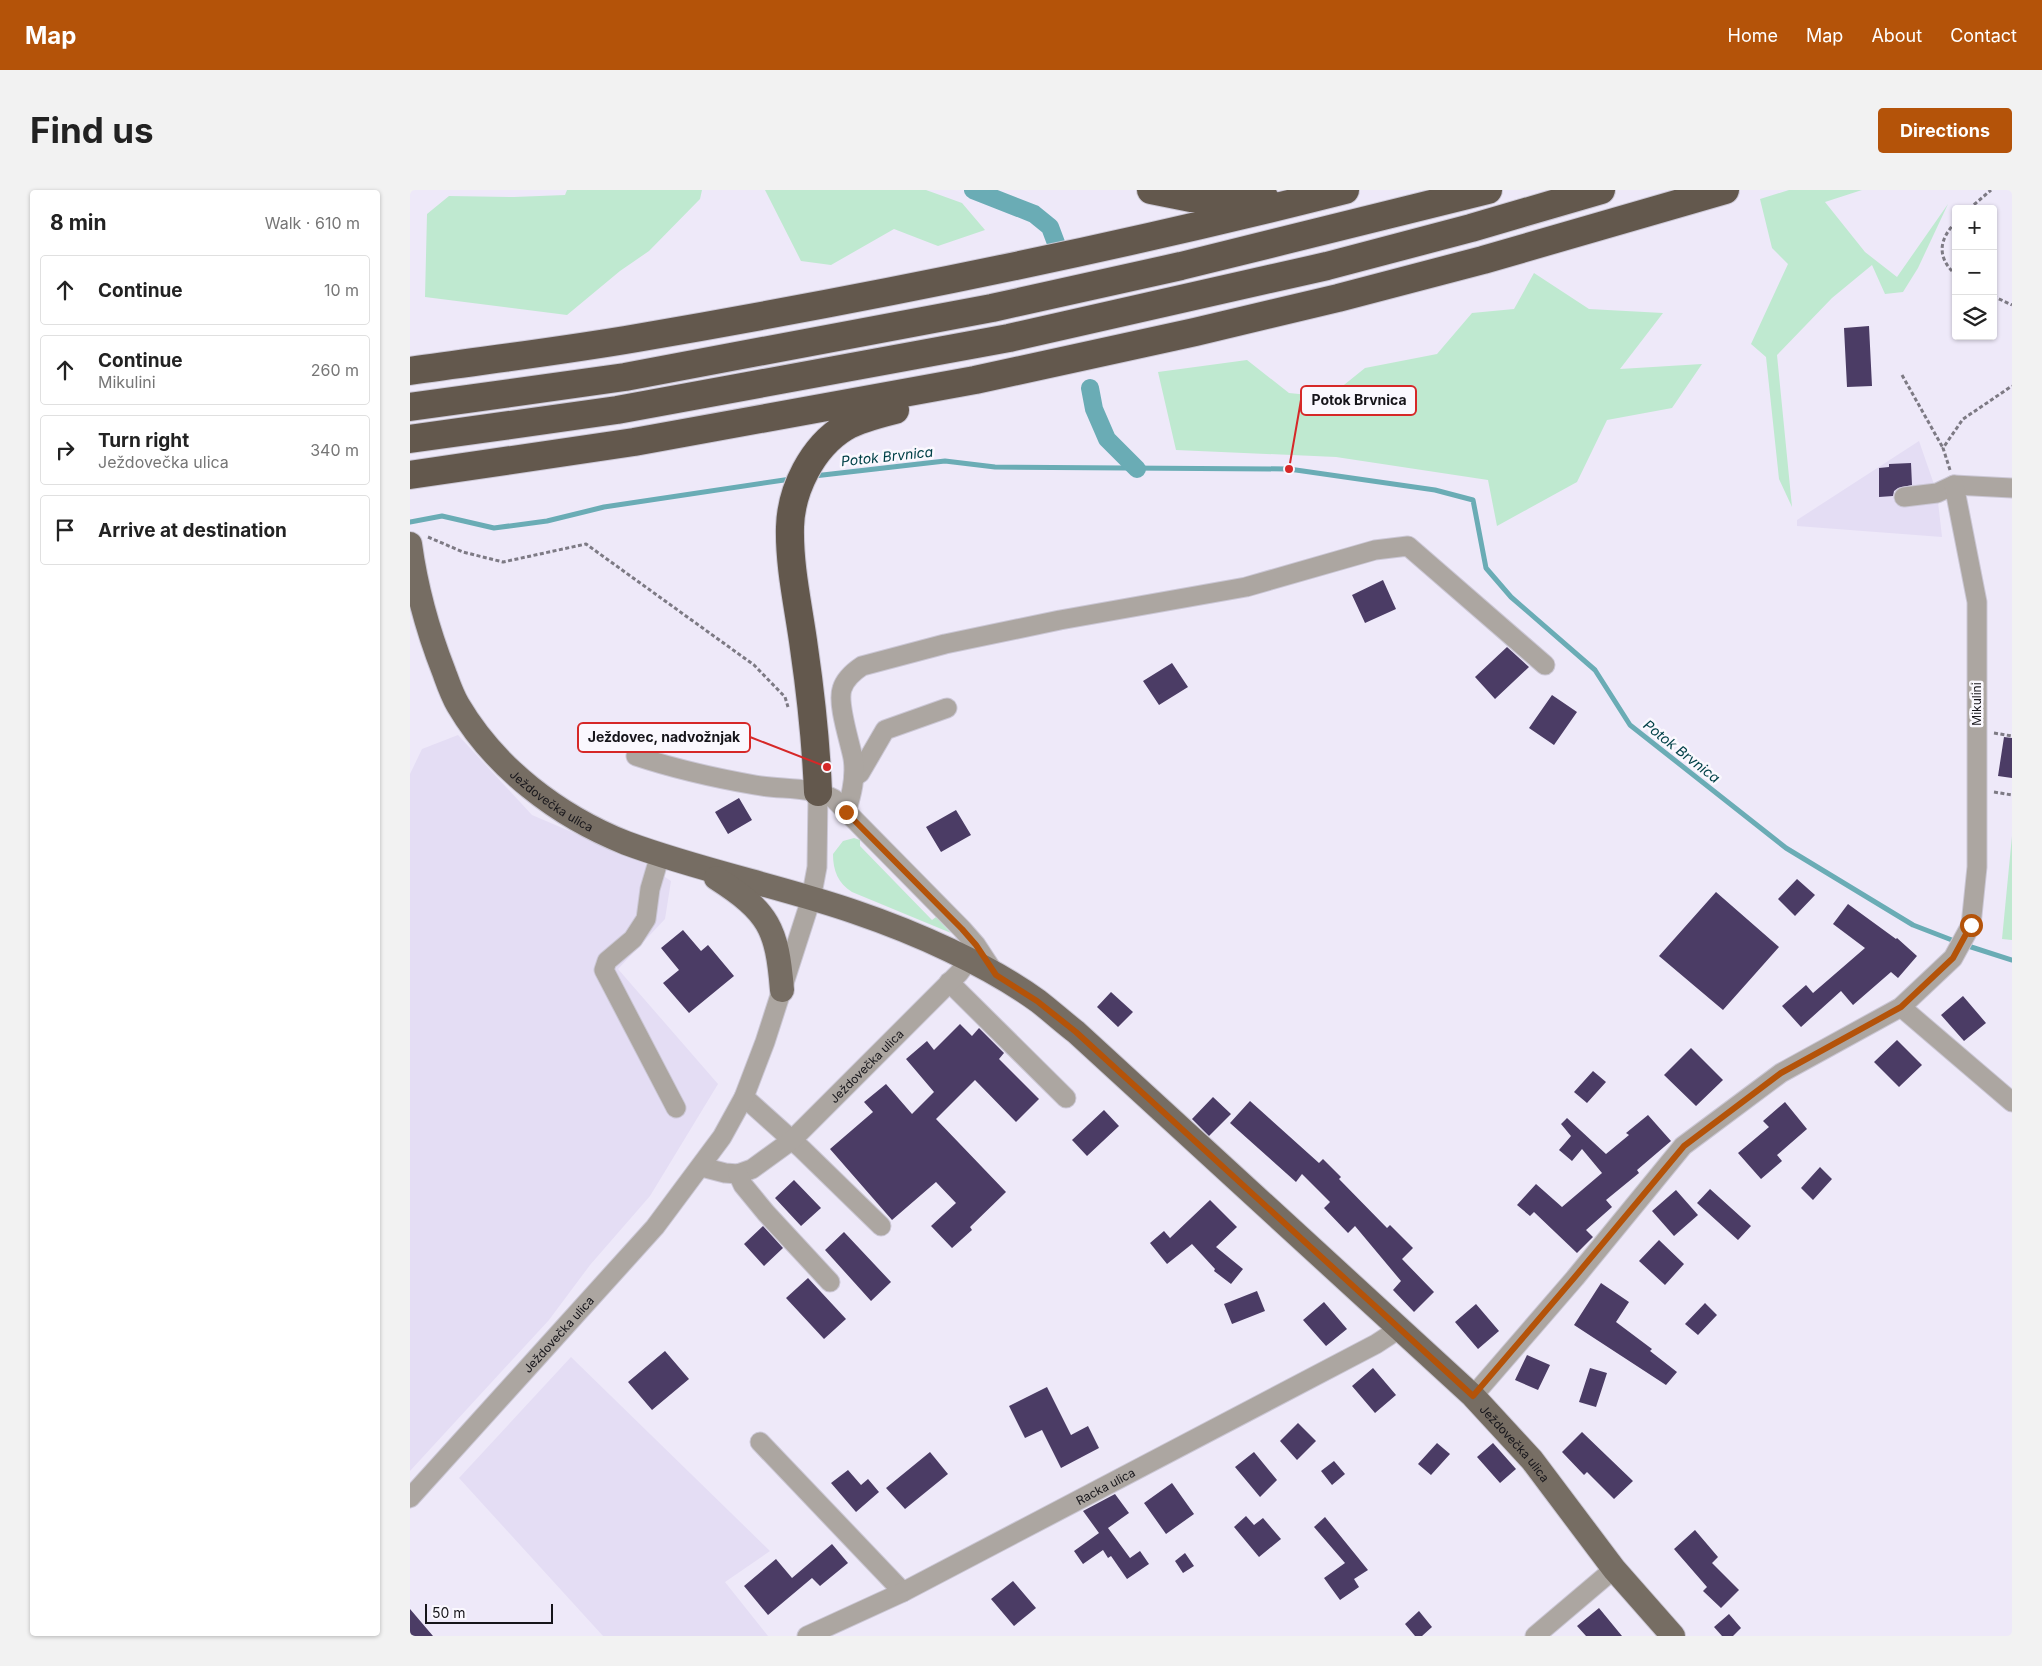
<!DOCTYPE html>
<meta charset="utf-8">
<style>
:root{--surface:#fff;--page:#f2f2f2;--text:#222;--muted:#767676;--line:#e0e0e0;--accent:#b45309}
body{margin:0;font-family:Inter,sans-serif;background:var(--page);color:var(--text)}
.controls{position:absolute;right:15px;top:15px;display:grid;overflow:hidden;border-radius:5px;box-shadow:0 1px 4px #0004}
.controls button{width:45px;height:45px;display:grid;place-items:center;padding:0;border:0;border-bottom:1px solid var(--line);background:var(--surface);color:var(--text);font:25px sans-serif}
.scale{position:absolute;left:15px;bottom:12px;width:128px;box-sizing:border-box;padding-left:5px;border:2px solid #16151a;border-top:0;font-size:14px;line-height:18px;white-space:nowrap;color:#16151a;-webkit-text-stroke:4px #faf8fe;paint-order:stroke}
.stop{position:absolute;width:15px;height:15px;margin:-11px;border:4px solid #b45309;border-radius:50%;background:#fff}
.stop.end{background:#b45309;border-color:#fff;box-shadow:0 1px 5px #0008}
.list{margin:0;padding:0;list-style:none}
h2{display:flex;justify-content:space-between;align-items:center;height:65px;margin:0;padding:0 20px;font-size:21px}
h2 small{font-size:16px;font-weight:400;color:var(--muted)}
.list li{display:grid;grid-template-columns:32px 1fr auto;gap:15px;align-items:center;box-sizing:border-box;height:70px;margin:0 10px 10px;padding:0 10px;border:1px solid var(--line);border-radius:5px}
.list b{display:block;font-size:19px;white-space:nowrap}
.list p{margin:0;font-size:16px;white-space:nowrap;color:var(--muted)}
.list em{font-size:16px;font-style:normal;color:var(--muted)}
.icon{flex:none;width:28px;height:28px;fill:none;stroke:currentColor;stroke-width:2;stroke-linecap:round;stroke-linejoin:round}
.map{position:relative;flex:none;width:1602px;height:1446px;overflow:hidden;border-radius:5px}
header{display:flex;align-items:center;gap:30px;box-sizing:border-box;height:70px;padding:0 25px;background:var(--accent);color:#fff}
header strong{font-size:24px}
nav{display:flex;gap:28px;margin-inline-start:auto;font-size:18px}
.intro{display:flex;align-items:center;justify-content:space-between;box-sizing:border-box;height:120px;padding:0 30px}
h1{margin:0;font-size:35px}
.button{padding:12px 22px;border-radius:5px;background:var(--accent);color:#fff;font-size:18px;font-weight:700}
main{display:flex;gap:30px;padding:0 30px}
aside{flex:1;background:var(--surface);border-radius:5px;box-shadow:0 1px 4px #0004}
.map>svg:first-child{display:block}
</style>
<header>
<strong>Map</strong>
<nav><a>Home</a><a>Map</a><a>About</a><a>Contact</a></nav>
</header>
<div class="intro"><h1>Find us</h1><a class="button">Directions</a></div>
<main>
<aside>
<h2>8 min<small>Walk · 610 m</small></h2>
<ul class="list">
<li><svg class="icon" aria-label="ahead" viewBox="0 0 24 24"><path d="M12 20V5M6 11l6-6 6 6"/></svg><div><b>Continue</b></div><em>10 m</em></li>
<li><svg class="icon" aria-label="ahead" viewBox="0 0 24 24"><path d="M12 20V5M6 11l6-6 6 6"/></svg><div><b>Continue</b><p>Mikulini</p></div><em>260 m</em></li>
<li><svg class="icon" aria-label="right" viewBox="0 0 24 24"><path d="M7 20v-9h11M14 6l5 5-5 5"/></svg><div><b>Turn right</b><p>Ježdovečka ulica</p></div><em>340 m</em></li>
<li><svg class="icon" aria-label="arrive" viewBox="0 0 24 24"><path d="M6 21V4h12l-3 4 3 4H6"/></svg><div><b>Arrive at destination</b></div></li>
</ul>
</aside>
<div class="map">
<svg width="1602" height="1446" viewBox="0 0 1602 1446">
<rect width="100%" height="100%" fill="#eee9f9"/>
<path fill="#e4ddf4" d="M1509,251L1527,303L1532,347L1387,336V330Z
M48,545L122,625L232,672L261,691L255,729L208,779L308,894L240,1006L180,1075L139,1130L0,1281V584L12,559Z
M161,1167L360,1361L315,1392L358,1446H193L49,1288Z"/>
<path fill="#bfe9d0" d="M157,0H292L290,9L239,61L210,81L157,125L15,107L17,24L39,6L104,7L155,5Z
M355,0H516L552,13L575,40L528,56L484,39L421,75L391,71Z
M1379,0H1452L1415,12L1455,62L1487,87L1538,14L1508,78L1493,102L1475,104L1462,75L1422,108L1367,165L1382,317L1369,289L1356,167L1341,154L1378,74L1362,58L1350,9Z
M1124,83L1179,119L1253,123L1210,179L1292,174L1262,218L1197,230L1167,292L1087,336L1078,290L926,267L766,260L748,182L837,170L879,203L919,207L955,178L1027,164L1062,123L1104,119Z
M1602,646V750L1592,749Z
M444,648L450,650V656L522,730L526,727L541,743L442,702C428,693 423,681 423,664L433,651Z"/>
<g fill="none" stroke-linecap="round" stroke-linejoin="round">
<path stroke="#6aacb5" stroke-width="5" d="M404,286L535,271L585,277L879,279L1025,300L1063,310L1076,378L1101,407L1185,480L1220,535L1376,658L1503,735L1547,752
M0,332L32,326L84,338L137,331L194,317L381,289
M1555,755L1602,770"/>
<path stroke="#6aacb5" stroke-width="18" d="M563,0L624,24L640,37L646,53
M680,198L684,219L697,249L727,279"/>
</g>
<path fill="#4b3c65" d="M1459,136L1462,196L1437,197L1434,138Z
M1501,273L1502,295L1488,298L1484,301L1483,306L1469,307V278L1479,277V274Z
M973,390L986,419L955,433L942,405Z
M1097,457L1119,477L1085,509L1065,487Z
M762,473L778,497L749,515L733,491Z
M1142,505L1167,522L1144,555L1119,538Z
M1594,547L1602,548V588L1588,586Z
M329,608L342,630L318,644L305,622Z
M546,620L561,645L531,662L516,637Z
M1387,689L1405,705L1385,726L1368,709Z
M1306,702L1369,757L1313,820L1249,766Z
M1438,714L1486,749L1487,748L1507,766L1488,788L1481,782L1443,815L1431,801L1391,837L1372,816L1396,795L1403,803L1455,758L1423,734Z
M273,740L291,761L298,755L324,786L279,823L253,793L269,780L251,758Z
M701,802L723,822L708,837L687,817Z
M1553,806L1576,833L1554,851L1531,825Z
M550,834L562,846L569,838L594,863L589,869L629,909L606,932L565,890L526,929L596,1002L560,1037L562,1040L542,1058L521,1036L546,1013L526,992L482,1030L420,959L463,922L454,912L476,894L502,924L524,902L496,869L517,851L524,860Z
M1487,850L1512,875L1489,897L1464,872Z
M1281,858L1313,890L1286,916L1254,885Z
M1183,881L1196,892L1177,913L1164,902Z
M803,907L821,924L799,946L782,929Z
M840,911L909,973L913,969L931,987L929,989L977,1038L980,1035L1003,1058L992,1069L1024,1102L1004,1122L983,1100L991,1091L945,1036L938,1043L914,1018L920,1012L892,984L886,992L820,933Z
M1375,912L1397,939L1367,965L1372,971L1351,989L1328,963L1359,937L1353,931Z
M694,920L709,936L677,966L662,950Z
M1238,925L1261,951L1227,980L1229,983L1196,1010L1202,1017L1176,1040L1183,1047L1167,1063L1124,1022L1120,1026L1107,1015L1126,994L1152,1017L1192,983L1172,959L1162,971L1149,960L1161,946L1151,934L1157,928L1196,964L1219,945L1216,943Z
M1410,977L1422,989L1403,1010L1391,998Z
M384,990L411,1018L391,1036L365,1008Z
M1300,999L1341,1036L1328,1050L1287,1013Z
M1266,1000L1288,1025L1264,1046L1242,1021Z
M800,1010L827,1037L806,1057L833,1079L821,1094L804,1081L805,1079L782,1054L757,1074L740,1053L754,1041L760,1048Z
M353,1036L373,1058L354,1076L334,1054Z
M434,1042L481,1092L461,1111L415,1060Z
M1249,1050L1274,1074L1255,1095L1229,1071Z
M398,1088L436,1129L414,1149L376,1108Z
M1191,1093L1219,1112L1206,1132L1242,1159L1240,1161L1267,1182L1256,1195L1164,1135Z
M847,1101L855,1121L822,1134L814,1114Z
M914,1112L937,1139L916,1156L893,1130Z
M1295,1113L1307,1125L1288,1145L1275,1134Z
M1066,1114L1089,1141L1068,1159L1045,1132Z
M255,1161L279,1189L242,1220L218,1192Z
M1117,1165L1140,1175L1128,1200L1105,1190Z
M963,1178L986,1205L965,1223L942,1196Z
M1180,1178L1197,1183L1186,1217L1169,1212Z
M637,1197L661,1245L678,1236L689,1258L651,1278L632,1240L615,1248L599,1216Z
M888,1233L906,1251L887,1270L870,1251Z
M1172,1242L1223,1291L1204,1309L1177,1282L1174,1285L1152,1262Z
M1027,1253L1040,1264L1021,1285L1008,1274Z
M1083,1253L1106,1279L1090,1293L1067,1267Z
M520,1262L538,1284L495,1319L476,1298Z
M844,1262L867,1290L850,1307L825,1277Z
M924,1271L935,1284L922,1295L911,1281Z
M438,1280L451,1295L458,1289L469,1302L446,1322L421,1293Z
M762,1293L784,1324L756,1344L734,1313Z
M705,1304L719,1323L698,1338L720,1368L730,1361L739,1374L717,1389L701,1366L698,1368L693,1360L673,1374L664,1361L689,1343L673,1321Z
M836,1326L844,1335L853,1328L871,1349L849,1367L824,1337Z
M915,1327L958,1380L944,1389L949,1397L930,1410L914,1388L935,1373L904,1337Z
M1285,1340L1308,1367L1302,1373L1329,1400L1311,1418L1293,1401L1297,1397L1264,1359Z
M422,1354L438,1373L410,1396L402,1388L358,1425L334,1396L366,1369L382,1388Z
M775,1363L784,1376L773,1383L765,1371Z
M603,1391L626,1418L604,1436L581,1409Z
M1189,1418L1212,1446H1176L1167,1436Z
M0,1419L23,1446H0Z
M1009,1421L1022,1437L1012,1446H1005L995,1434Z
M1319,1424L1331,1438L1323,1446H1312L1304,1437Z"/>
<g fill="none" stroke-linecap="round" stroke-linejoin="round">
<defs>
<g id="minor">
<path d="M1494,307L1527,303L1544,295L1602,298"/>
<path d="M226,566C265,579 305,588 345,595C371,600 401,596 424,609L552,739L566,755L585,784"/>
<path d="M444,587L450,583L475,540L537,518"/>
<path d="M436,622C442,604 446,587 443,568C440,552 427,514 432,499C435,489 443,482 452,476L535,454L650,430L836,397L965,360L998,356L1135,475"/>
<path d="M250,665L240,699L236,729L223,749L197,771L194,780L266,918"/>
<path d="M539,792L656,908"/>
<path d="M1491,817L1602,912"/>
<path d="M334,907L392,959L471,1036"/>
<path id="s1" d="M292,977L315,983L328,984L342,979L382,950L549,783L558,771"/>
<path d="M328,984L333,995L356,1023L420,1092"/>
<path d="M1063,1206L1165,1088L1273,956L1371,883L1491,817L1543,768L1561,735L1567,677V412L1544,295"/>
<path d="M350,1252L493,1402"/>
<path id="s2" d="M0,1308L245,1037L312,947L334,907L355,852L401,709L407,677L408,602"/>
<path id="s3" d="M397,1446L493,1402L966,1154L989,1139"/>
<path d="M1125,1446L1204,1379"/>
</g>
<g id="major">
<path id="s4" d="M0,354C6,398 18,441 34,482C38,493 42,505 48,515C85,578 148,626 216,653C291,681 370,696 445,722C504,742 577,774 628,811C641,821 653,832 666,842L1063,1206L1122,1270L1204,1379L1263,1446"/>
<path d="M306,688C359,722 367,738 372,800"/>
</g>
<path id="highway" d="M741,0L781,8L854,7
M0,181C76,170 152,161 227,148C465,107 702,59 935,0
M0,217L215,187L582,118L771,76L1078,0
M0,249L207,220L599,148L917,76L1061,38L1191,0
M0,285L224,252L565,190L785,142L928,108L1073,70L1315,0
M408,602C406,554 401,506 394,458C389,419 379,378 380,337C381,300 402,257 435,237C449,229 469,224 485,220"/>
</defs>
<use href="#minor" stroke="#cbc7d5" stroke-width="21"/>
<use href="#major" stroke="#cbc7d5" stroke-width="26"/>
<use href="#highway" stroke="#cbc7d5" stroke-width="30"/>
<path stroke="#7d7a84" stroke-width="3" stroke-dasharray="4 2.5" stroke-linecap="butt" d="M1559,19L1581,0
M1546,32C1528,50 1527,68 1546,85
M1583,106L1602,115
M1492,185L1533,258
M1540,280L1533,258L1553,229L1602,196
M18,347L53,362L93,372L176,354L344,475L375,507L378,517
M1584,543L1602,546
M1584,602L1602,605"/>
<use href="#minor" stroke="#aca6a1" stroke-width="19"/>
<use href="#major" stroke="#766d63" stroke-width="24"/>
<use href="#highway" stroke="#63584d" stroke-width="28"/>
</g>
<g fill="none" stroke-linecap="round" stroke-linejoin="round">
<path stroke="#b45309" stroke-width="6" d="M436,622L552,739L566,755L586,785L627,811L666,842L1063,1206L1164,1088L1274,956L1371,883L1491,817L1543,768L1561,735"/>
</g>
<g text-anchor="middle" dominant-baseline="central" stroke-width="5" stroke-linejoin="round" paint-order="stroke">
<g font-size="12" fill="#16151a" stroke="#faf8fe">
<text transform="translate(1566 514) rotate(-90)">Mikulini</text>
<text stroke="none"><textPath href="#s4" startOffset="304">Ježdovečka ulica</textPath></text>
<text stroke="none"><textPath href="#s1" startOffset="206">Ježdovečka ulica</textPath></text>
<text stroke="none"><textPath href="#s2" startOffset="221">Ježdovečka ulica</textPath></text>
<text stroke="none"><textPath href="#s4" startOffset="1484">Ježdovečka ulica</textPath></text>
<text stroke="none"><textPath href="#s3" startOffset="334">Racka ulica</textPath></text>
</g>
<g font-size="14" font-style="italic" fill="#004047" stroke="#faf8fe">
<text transform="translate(477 266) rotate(-6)">Potok Brvnica</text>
<text transform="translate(1272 561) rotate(38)">Potok Brvnica</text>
</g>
</g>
<path fill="none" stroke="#d62828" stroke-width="2" d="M879 279L891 210M417 577L340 547"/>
<g fill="#d62828" stroke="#faf8fe" stroke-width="2">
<circle cx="879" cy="279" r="5"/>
<circle cx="417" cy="577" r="5"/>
</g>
<g fill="#faf8fe" stroke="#d62828" stroke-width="2">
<rect x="891" y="196" width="115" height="29" rx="5"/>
<rect x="168" y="533" width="172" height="29" rx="5"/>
</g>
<g font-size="14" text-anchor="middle" font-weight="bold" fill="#16151a">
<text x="949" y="215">Potok Brvnica</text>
<text x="254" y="552">Ježdovec, nadvožnjak</text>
</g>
</svg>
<div class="controls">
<button>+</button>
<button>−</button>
<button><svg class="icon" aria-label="layers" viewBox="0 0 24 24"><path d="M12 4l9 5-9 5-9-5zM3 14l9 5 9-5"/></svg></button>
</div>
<div class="scale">50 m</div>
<div class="stop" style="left:1561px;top:735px"></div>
<div class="stop end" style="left:436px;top:622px"></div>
</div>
</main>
